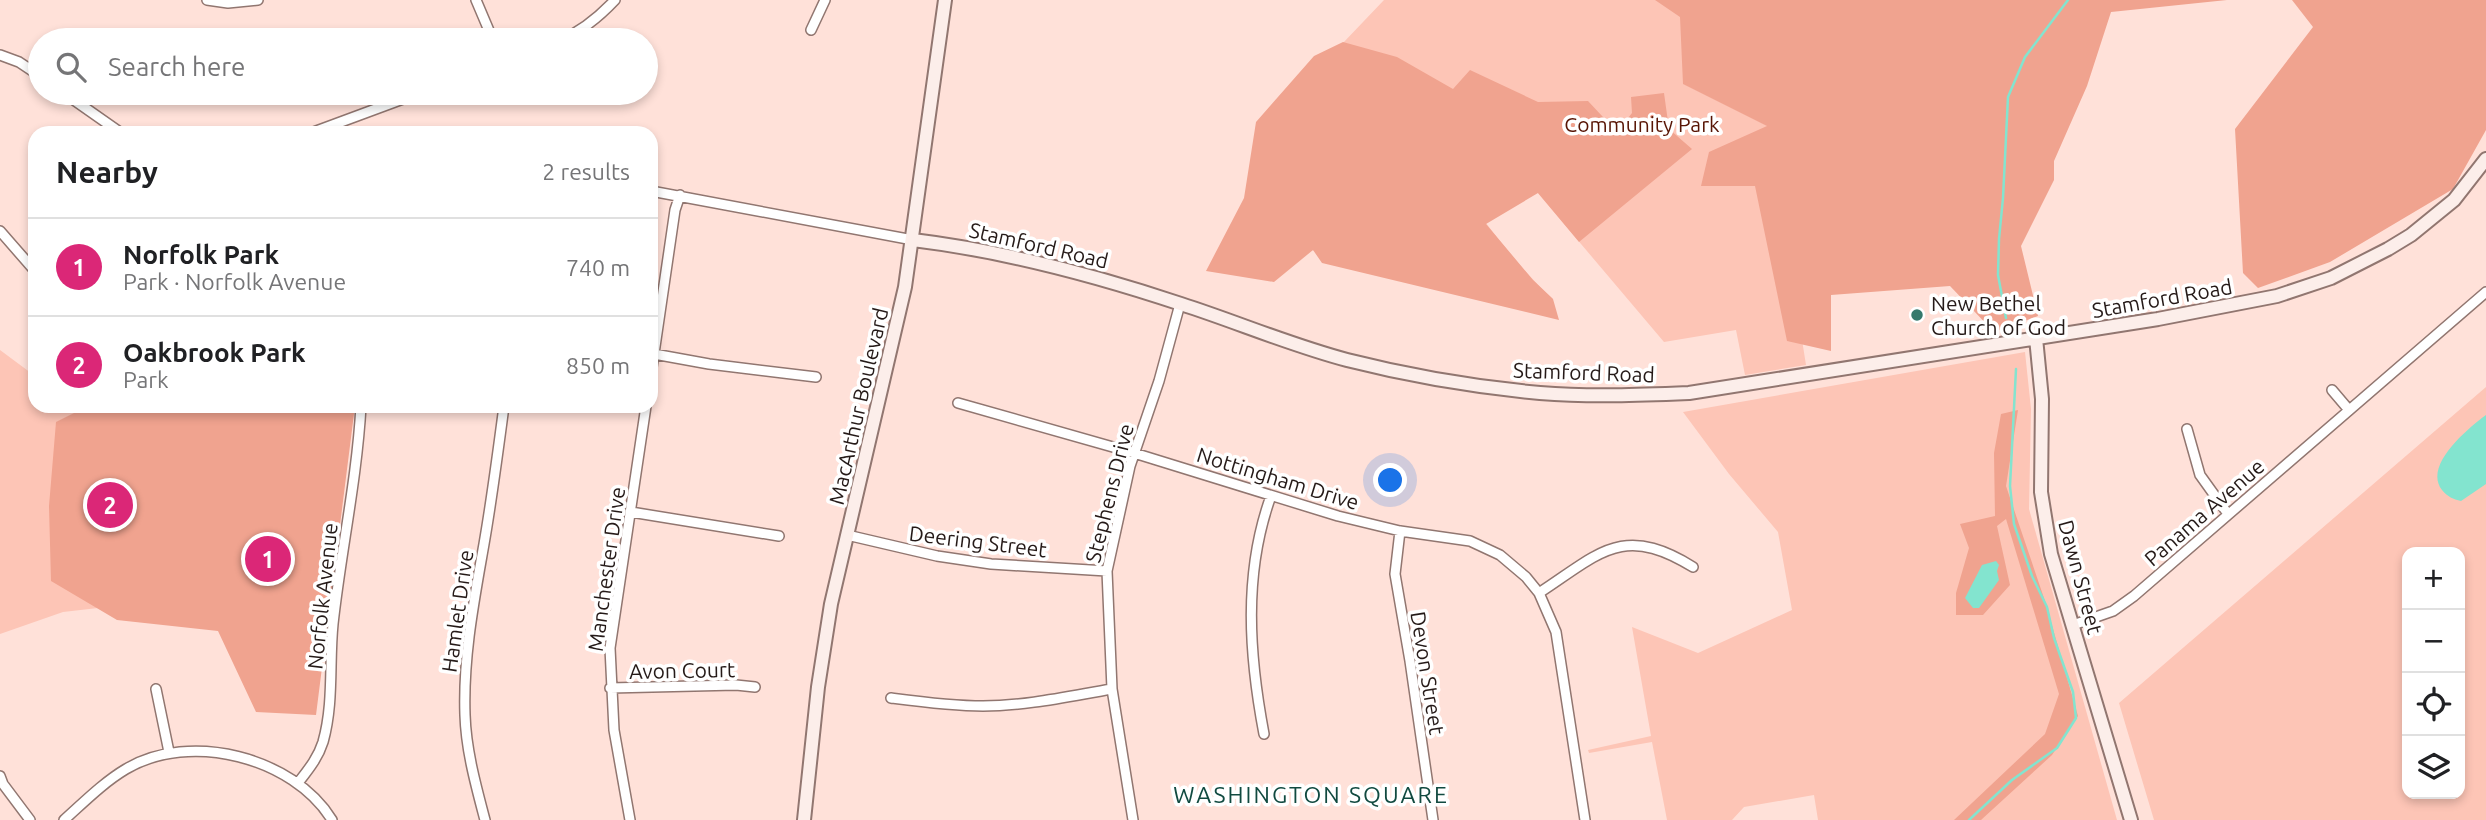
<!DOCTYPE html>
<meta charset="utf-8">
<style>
:root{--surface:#fff;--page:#f6f6f6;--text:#202124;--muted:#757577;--line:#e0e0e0;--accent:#db2777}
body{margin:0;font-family:Ubuntu,sans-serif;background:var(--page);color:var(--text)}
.controls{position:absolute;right:21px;bottom:21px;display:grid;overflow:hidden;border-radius:14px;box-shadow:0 4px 10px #0003}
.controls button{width:63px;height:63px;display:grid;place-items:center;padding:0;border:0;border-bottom:2px solid var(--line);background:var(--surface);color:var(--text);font:35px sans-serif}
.you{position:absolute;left:1391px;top:481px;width:24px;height:24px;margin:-18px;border:5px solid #fff;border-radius:50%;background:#1a73e8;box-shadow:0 0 0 10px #1a73e833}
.badge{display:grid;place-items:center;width:46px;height:46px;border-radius:50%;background:var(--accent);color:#fff;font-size:23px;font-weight:700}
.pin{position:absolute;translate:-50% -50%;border:4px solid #fff;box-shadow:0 2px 7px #0006}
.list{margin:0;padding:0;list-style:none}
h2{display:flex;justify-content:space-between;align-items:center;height:91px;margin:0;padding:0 28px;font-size:30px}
h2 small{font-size:23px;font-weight:400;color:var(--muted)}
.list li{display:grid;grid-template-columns:46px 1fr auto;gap:21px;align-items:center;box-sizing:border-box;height:98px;padding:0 28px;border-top:2px solid var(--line)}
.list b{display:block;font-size:26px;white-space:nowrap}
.list p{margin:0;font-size:23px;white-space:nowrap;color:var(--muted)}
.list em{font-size:23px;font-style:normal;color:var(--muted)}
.icon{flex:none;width:38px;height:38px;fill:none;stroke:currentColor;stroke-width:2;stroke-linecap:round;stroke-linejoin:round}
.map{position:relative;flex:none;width:2486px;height:820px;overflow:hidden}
.search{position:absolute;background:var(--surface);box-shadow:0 4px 10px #0003;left:28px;top:28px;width:630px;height:77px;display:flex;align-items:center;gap:18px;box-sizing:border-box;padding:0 24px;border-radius:38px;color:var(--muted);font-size:26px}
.panel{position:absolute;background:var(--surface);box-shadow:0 4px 10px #0003;left:28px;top:126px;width:630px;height:287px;border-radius:21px}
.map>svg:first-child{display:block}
</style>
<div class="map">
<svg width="2486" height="820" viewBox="0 0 2486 820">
<rect width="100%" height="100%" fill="#ffe1d9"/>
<path fill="#fdc5b6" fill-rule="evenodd" d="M1384,0H1748L1806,365L1745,375L1736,330L1664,342L1526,179L1467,197C1493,233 1520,269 1553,299L1247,237L1262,128Z
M0,350L35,376V406H349L221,627L98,608L63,612L0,634Z
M2025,352L2031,409L2029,509L2117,820H1818L1814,795L1744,807L1732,820H1667L1652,742L1589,753L1588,750L1651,736L1632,627L1698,653L1792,610L1778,532L1729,474L1683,412Z
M2486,387V820H2154L2119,703ZM2407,552H2460V794H2407Z"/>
<path fill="#f0a38f" d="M1655,0H2227L2111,12L2087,86L2054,161V180L2021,246L2038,316L1994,332L1950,286L1831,295V351L1787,341L1755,186H1701L1709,152L1767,126L1683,84L1680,17Z
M2292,0H2486V130L2453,189L2330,262L2258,288L2243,273L2235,129L2313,27Z
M1343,42L1397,57L1453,89L1470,70L1538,102L1588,101L1617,132L1632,113L1631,97L1664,93L1669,129L1692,149L1579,242L1538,193L1486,224L1533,280L1553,299L1559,320L1322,263L1313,250L1274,282L1206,271L1244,198L1256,122L1314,56Z
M88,406H355L316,715L256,712L218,631L117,620L51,581L49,506L56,422Z
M2018,410L2006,486L2045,601L2078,716L2052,755L1981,820H1954L2045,734L2059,694L2006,519L1997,526L2010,585L1983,615H1956V593L1969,548L1960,524L1995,516L1994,453L2001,414Z"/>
<path fill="#83e4cf" d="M2486,415V484L2461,501C2453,499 2448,497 2442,490C2423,466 2467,429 2486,415Z
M1996,561L1999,565L1997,571L1999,580L1979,608H1973L1965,598L1982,565Z"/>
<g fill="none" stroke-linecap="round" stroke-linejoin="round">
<path stroke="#83e4cf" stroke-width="2.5" d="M2006,318L1998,275L1999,239L2003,198L2008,97L2025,57L2068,0
M1969,820L2012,780L2057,748L2076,718L2073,692L2054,638L2047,607L2032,576L2014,524L2010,486L2016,369"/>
<defs>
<path id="street" d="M207,0L228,3L258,0
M476,0L493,40
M811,30L825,0
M561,40C582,31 599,17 615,0
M0,55L19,62L40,76
M64,93L121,133
M311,133L419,93
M651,191L913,240
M0,231L35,271
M654,354L709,364L816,377
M651,374L675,210L680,195
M2332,390L2349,410
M958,403L1134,453L1338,516L1400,531L1470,541L1500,555L1526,577L1539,593L1556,632L1585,820
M2187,429L2200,475L2228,514
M631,512L779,536
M1400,531L1395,574L1410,661L1433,820
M847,535L937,556L991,564L1107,571
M1539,593C1599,554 1622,523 1693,567
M2073,625L2113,611L2134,596L2486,292
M610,688L736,685L755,687
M156,689L169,752
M891,698C922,702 952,706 983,706C1026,706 1070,696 1112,689
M1264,734C1249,655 1243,573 1271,496
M0,776L3,784L30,820
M298,783C308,770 318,758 323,742C334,703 329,663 333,624C341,551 357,479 361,406
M64,820C84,802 104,782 126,769C190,731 293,757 332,820
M485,820C476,786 466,750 465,715C463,657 474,601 484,544C492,498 498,452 504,406
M630,820L614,730L610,648L646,406
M1133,820L1112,689L1107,571L1130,466L1159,381L1180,304"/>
<path id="secondary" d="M913,240C1004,251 1094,275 1181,304C1237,322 1290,345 1347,360C1410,376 1475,387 1540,393C1590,397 1640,395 1689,393L2158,319L2277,296L2331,278L2388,249L2411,235L2454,200L2486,159
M2036,338L2042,399L2041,492L2051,554L2131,820
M804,820L818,687L831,604L905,287L945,0"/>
</defs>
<use href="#street" stroke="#917670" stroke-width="12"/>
<use href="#secondary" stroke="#917670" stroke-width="16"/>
<use href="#street" stroke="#fff" stroke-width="9"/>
<use href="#secondary" stroke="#fceeea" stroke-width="12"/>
</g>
<circle fill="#35796c" stroke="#fff" stroke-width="2.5" cx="1917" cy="315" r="7"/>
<g text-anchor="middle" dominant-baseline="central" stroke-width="7" stroke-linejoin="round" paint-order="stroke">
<g font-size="21" fill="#581505" stroke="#fff">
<text x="1642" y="124">Community Park</text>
</g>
<g font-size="21" fill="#251a18" stroke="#fff">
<text transform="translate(1039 245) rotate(13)">Stamford Road</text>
<text transform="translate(2162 298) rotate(-10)">Stamford Road</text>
<text transform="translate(1584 372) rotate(2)">Stamford Road</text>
<text transform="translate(858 406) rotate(-77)">MacArthur Boulevard</text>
<text transform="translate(1278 478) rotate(17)">Nottingham Drive</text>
<text transform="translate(1109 493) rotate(-76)">Stephens Drive</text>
<text transform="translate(2204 512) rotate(-41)">Panama Avenue</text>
<text transform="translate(978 541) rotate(7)">Deering Street</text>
<text transform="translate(606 569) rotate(-82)">Manchester Drive</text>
<text transform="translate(2081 577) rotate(75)">Dawn Street</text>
<text transform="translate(322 596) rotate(-84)">Norfolk Avenue</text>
<text transform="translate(457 611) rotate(-82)">Hamlet Drive</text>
<text transform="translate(682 670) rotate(-1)">Avon Court</text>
<text transform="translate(1428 673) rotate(81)">Devon Street</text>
</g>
<g font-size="21" fill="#251a18" stroke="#fff" text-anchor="start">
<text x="1931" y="303">New Bethel<tspan x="1931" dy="24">Church of God</tspan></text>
</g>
<g font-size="23" letter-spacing="2" fill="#114a40" stroke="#fff">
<text x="1311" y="794">WASHINGTON SQUARE</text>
</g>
</g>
</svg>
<div class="controls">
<button>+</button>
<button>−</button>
<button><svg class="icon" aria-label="locate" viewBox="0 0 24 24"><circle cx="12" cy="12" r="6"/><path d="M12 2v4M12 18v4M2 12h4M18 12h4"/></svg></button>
<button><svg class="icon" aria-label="layers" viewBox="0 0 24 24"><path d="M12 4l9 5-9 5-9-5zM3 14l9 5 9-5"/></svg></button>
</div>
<div class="you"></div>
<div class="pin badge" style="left:268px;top:559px">1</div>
<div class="pin badge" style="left:110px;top:505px">2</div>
<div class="search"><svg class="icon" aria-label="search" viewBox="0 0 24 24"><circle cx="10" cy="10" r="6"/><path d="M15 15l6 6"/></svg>Search here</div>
<section class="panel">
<h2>Nearby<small>2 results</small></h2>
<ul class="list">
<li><span class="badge">1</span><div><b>Norfolk Park</b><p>Park · Norfolk Avenue</p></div><em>740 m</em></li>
<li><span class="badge">2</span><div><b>Oakbrook Park</b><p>Park</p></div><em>850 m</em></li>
</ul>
</section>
</div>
